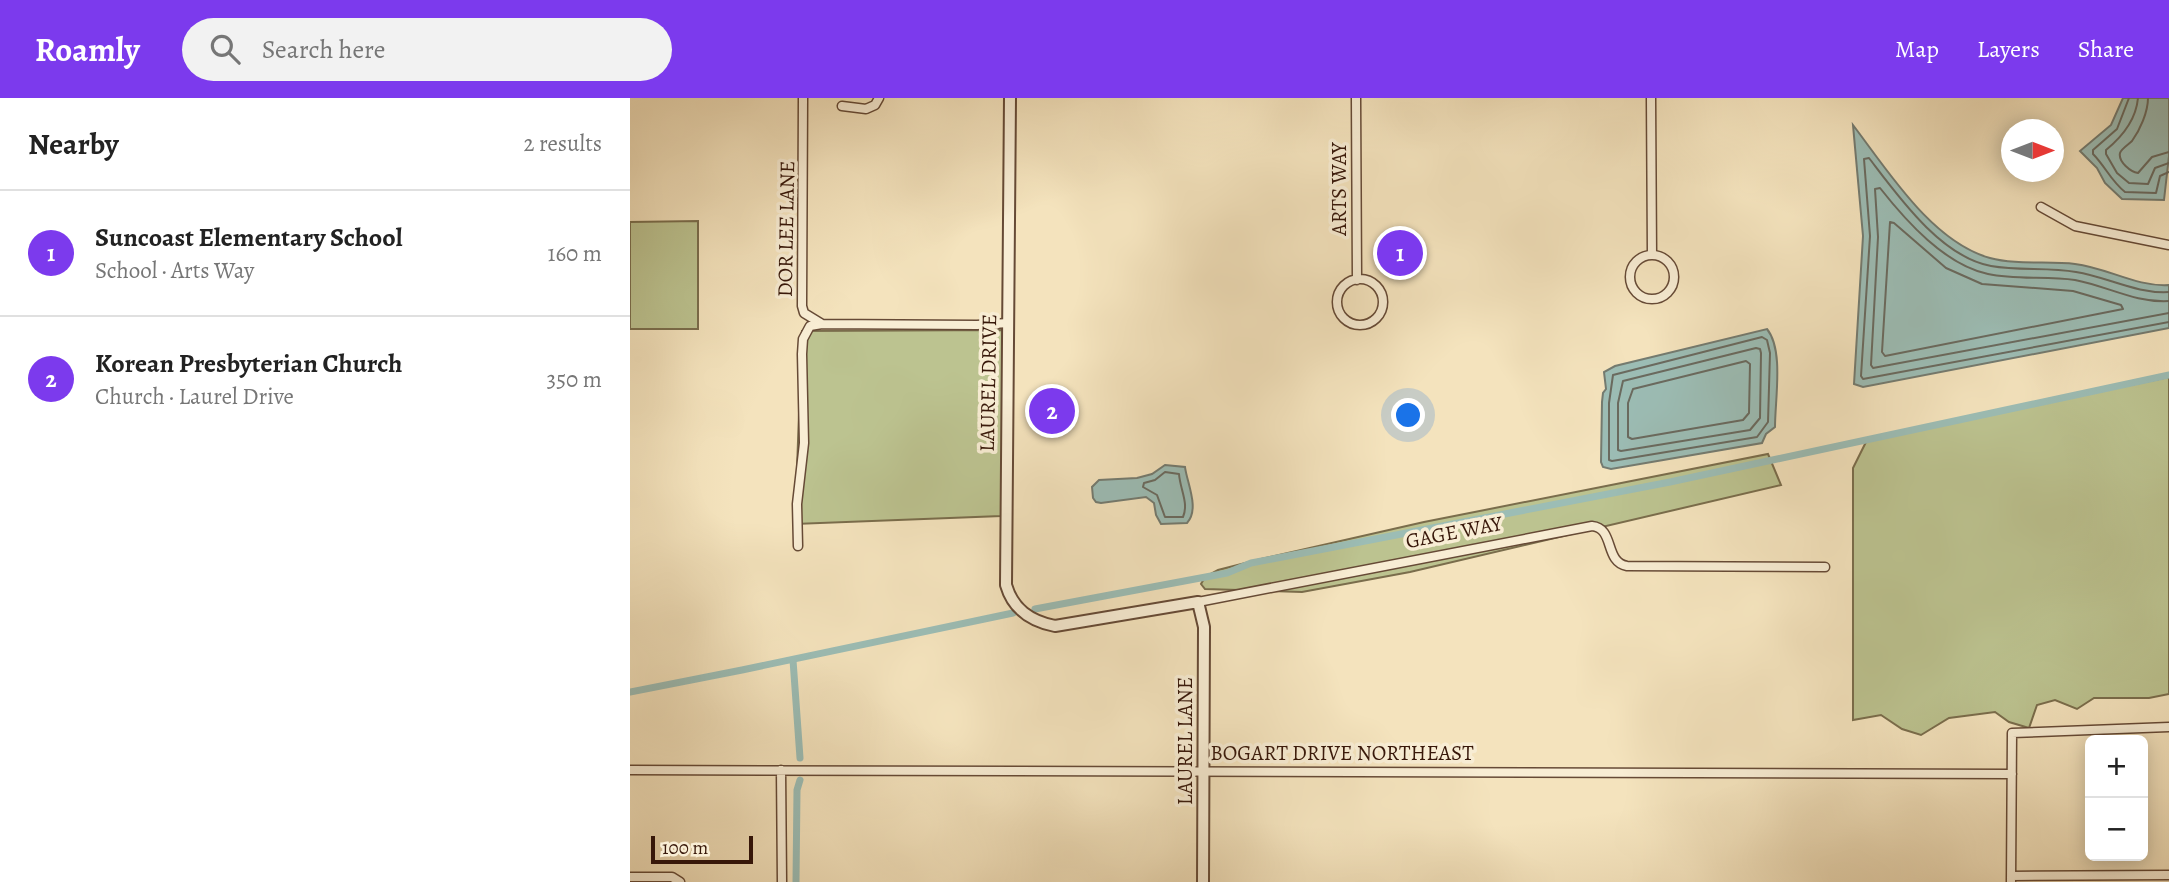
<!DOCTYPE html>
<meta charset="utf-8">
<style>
:root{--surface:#fff;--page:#f2f2f2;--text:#222;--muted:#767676;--line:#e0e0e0;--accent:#7c3aed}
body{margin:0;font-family:Alegreya,serif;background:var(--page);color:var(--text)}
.controls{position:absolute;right:21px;bottom:21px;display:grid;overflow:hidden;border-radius:10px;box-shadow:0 4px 18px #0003}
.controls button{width:63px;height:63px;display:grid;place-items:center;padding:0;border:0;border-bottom:2px solid var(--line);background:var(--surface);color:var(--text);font:35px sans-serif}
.compass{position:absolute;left:1371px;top:21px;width:63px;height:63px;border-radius:50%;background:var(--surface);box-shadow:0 4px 18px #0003;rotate:90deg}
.scale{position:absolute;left:21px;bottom:18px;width:102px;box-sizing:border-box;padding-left:7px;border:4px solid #371709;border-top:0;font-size:19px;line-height:24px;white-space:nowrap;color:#371709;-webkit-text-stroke:5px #f8edd4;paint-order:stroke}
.you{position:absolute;left:779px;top:318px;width:24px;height:24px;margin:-18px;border:5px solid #fff;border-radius:50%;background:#1a73e8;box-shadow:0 0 0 10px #1a73e833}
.badge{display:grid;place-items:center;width:46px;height:46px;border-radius:50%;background:var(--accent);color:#fff;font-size:23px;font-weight:700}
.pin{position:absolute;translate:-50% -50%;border:4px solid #fff;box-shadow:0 2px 7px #0006}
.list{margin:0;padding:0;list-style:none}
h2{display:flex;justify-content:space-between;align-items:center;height:91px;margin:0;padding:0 28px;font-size:30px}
h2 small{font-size:23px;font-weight:400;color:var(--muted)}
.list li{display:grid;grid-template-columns:46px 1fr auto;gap:21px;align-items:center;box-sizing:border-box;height:126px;padding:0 28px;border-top:2px solid var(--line)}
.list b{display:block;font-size:26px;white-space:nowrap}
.list p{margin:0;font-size:23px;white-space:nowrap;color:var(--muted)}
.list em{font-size:23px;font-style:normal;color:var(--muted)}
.icon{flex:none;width:38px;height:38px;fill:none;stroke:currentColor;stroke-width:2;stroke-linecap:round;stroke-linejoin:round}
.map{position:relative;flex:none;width:1539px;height:784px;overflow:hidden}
header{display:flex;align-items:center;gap:42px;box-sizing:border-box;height:98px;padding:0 35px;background:var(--accent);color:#fff}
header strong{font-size:33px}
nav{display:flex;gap:38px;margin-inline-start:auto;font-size:24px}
.search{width:490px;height:63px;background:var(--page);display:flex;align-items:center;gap:18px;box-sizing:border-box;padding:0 24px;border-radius:38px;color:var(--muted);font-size:26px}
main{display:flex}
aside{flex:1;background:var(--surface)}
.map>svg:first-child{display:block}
</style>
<header>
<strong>Roamly</strong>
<div class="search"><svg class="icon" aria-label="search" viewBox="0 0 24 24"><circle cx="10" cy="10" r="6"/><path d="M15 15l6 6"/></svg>Search here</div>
<nav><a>Map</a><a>Layers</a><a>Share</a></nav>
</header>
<main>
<aside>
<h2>Nearby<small>2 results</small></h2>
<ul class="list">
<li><span class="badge">1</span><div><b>Suncoast Elementary School</b><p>School · Arts Way</p></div><em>160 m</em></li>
<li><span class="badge">2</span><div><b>Korean Presbyterian Church</b><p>Church · Laurel Drive</p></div><em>350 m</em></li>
</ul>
</aside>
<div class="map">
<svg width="1539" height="784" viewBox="0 0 1539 784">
<rect width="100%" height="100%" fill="#f4e3bd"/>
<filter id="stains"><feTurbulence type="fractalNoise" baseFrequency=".00286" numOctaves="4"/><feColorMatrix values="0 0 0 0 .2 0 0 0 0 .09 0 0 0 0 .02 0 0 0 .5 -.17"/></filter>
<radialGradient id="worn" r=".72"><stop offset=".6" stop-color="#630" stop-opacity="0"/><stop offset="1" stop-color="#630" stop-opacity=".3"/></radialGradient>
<path fill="#bcc390" stroke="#7a6d4c" stroke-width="2" d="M68,123V231H0V124Z
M374,232L371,418L165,426L172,233Z
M1539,279V596L1519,600H1464L1447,611L1425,602L1407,607L1399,630L1379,624L1365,614L1319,620L1291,637L1272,631L1251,617L1223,622V370L1237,342Z
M1138,356L1151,387L780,474L672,494L575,491L571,486L575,479L588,472L631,461L794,424Z"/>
<path fill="#9cbdb5" stroke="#747b70" stroke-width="2" d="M1493,0H1539V58L1534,102L1492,101L1475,85L1467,70L1450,53L1481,27Z
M1223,27C1258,73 1302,144 1360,160C1385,167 1419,163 1445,166C1478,170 1506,189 1539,187V230L1233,289L1224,286L1233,138Z
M1137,231C1154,252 1145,301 1145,329L1136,336L1132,345L981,371L973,369L971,364L972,304L973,295L976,291L974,274L985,268Z
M535,367L555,369C557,385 570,411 557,425L531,426L526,417L524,405L516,399L471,405L466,404L463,400L462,389L469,382L507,380L522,376Z"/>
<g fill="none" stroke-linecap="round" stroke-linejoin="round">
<path stroke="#6a6a5f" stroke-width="2" d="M1499,0L1487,31L1463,52V56C1475,68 1481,83 1495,94L1526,95L1530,78L1539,74
M1508,0C1506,22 1492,39 1476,52V56L1487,75L1499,85L1518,86L1525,70L1539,65
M1518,0C1518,14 1510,32 1502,43C1499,46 1491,51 1490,55C1488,64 1501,74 1508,75L1522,59L1539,54
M1260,124L1264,125L1316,170L1352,186L1443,193L1491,207L1493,211L1255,258L1252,254Z
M1539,194C1506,196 1478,179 1446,174C1418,169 1389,173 1361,168C1311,159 1268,98 1239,60L1234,61L1240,138L1231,278L1233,281L1539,224
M1539,203C1505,205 1477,188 1445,182C1416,178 1386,182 1358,176C1315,167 1276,123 1250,90L1245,91L1248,139L1241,267L1243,270L1539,215
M1132,239L1137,242L1140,255L1138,324L1127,339L982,363L979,362V305L983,277Z
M1126,250L1130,251L1131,255L1130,320L1120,332L991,353L988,352V305L993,283Z
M1116,263L1120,266L1119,315L1113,322L1002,341L998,339V305L1003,291Z
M535,374L549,376C550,391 559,405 553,419H535L527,397L513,389L514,385L525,382Z"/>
<path stroke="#9cbdb5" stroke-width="7" d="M405,511L597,475L621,465L1040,384L1539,277
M163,562L170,660
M0,594L112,572L383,515
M166,784L167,692L170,682"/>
<defs>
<path id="minor" d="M173,0L172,208L174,215L192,226
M726,0L727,182
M1021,0L1022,157
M212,8L236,11L245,7L249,0
M1411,109L1445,128L1539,147
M1000 179a22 22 0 1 1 44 0a22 22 0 1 1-44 0Z
M707 204a23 23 0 1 1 46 0a23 23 0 1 1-46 0Z
M168,448L167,406L174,345L172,256L173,241L180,228L192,226L347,227L378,225
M568,504L962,428C985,430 974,464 997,468L1195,469
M0,672L1382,676
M151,672L152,784
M1381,778L1539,777
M0,779H42L50,784
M1381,784L1382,635L1539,629"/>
<path id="tertiary" d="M380,0L376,487C383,511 400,523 425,528L568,504L574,529L573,784"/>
</defs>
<use href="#minor" stroke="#664a36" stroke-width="11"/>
<use href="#tertiary" stroke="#664a36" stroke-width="14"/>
<use href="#minor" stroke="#f8edd4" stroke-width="8"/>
<use href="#tertiary" stroke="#f8edd4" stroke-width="10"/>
</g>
<g text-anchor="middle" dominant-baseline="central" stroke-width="7" stroke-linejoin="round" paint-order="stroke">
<g font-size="21" fill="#371709" stroke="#f8edd4">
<text transform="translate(709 91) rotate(-90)">ARTS WAY</text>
<text transform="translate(156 131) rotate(-89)">DOR LEE LANE</text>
<text transform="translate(358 285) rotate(-89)">LAUREL DRIVE</text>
<text transform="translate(824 434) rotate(-11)">GAGE WAY</text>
<text transform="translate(555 643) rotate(-90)">LAUREL LANE</text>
<text x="712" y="655">BOGART DRIVE NORTHEAST</text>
</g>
</g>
<rect width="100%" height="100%" filter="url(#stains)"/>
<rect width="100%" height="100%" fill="url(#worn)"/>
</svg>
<div class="controls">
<button>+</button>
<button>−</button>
</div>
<svg class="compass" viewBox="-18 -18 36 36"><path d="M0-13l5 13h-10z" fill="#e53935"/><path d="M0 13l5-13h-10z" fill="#767676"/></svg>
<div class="scale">100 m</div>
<div class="you"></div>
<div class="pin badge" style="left:770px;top:155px">1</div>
<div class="pin badge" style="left:422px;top:313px">2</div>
</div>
</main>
